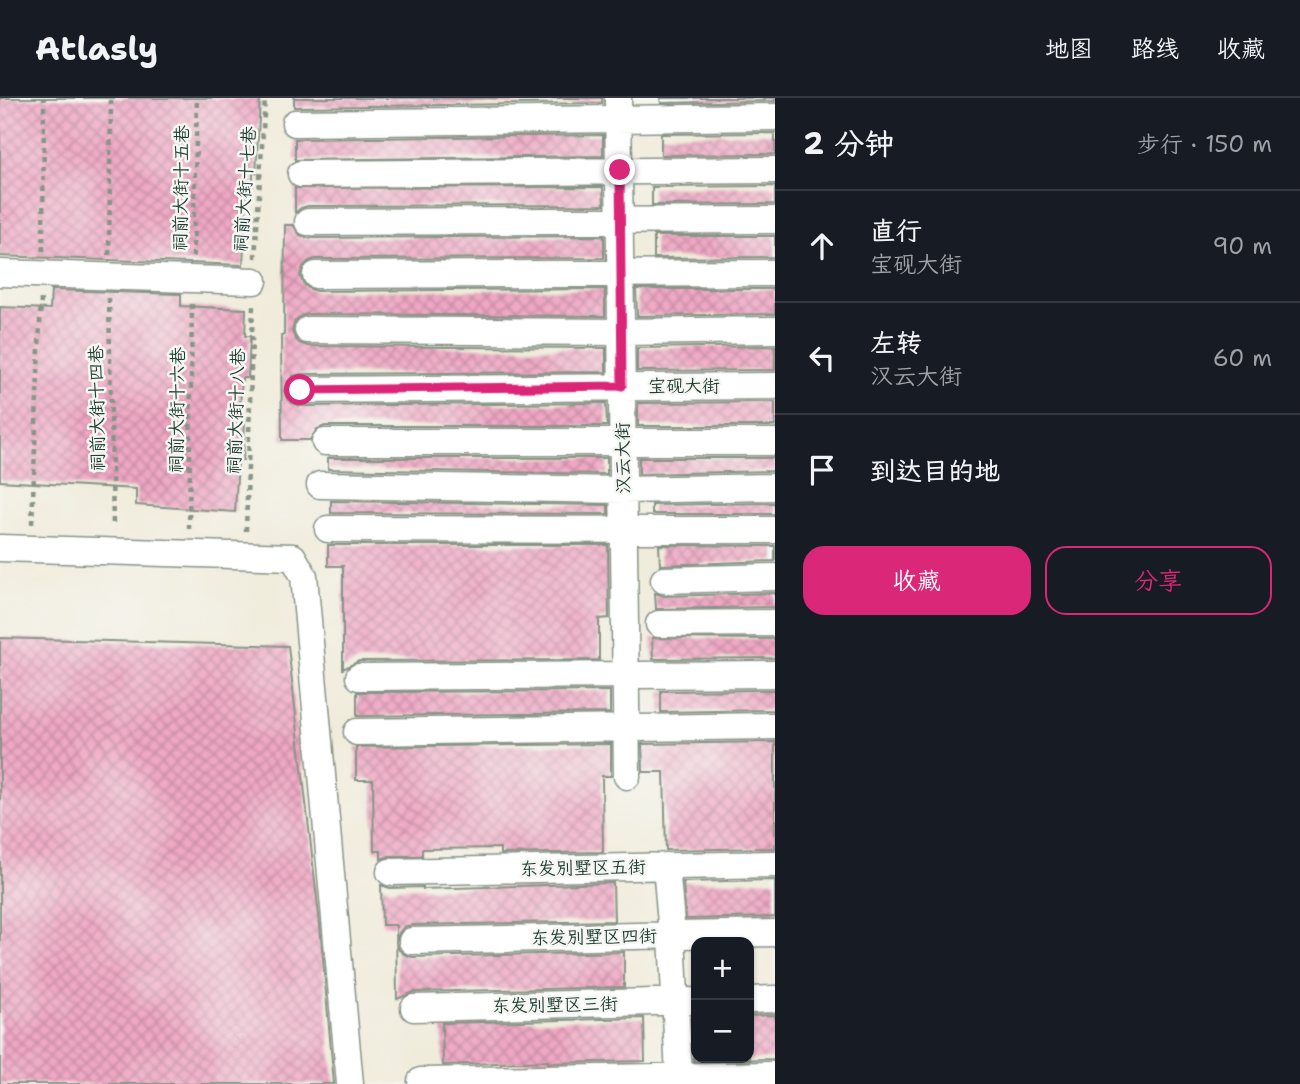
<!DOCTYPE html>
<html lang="zh">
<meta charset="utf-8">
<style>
:root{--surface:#171b24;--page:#242831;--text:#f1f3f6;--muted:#9ea1a6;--line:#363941;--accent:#db2777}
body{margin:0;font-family:"Shantell Sans","LXGW WenKai TC",sans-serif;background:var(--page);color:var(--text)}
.controls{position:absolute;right:21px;bottom:21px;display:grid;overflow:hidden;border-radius:14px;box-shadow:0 2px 5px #0004}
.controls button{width:63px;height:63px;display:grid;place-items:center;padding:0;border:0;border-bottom:2px solid var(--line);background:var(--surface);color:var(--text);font:35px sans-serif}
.stop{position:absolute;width:21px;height:21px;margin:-16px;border:5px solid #db2777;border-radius:50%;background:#fff}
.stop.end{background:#db2777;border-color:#fff;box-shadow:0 2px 7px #0008}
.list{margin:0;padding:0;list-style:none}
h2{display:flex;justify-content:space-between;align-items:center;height:91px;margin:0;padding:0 28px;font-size:30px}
h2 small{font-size:23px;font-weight:400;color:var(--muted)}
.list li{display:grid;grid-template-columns:46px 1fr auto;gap:21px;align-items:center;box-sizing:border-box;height:112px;padding:0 28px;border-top:2px solid var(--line)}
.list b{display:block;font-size:26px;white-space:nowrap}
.list p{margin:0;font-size:23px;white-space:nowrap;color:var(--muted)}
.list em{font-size:23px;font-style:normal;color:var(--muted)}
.actions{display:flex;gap:14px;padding:21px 28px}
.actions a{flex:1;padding:16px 0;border:2px solid var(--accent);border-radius:21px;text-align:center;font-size:24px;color:var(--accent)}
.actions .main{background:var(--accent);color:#fff}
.icon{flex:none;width:38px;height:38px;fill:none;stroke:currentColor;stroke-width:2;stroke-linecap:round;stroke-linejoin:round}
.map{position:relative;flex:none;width:775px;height:986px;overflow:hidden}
header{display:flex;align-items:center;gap:42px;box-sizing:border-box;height:98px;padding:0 35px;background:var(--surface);border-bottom:2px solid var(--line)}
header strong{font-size:33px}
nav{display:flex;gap:38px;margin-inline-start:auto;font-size:24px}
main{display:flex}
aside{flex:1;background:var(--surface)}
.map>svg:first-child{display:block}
</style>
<header>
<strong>Atlasly</strong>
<nav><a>地图</a><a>路线</a><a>收藏</a></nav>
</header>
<main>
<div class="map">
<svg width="775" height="986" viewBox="0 0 775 986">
<defs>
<pattern id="building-cross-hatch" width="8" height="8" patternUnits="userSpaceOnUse" patternTransform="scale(1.75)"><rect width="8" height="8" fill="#f0a8c4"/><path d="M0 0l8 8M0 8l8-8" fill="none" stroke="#c28aa0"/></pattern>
</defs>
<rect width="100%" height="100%" fill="#f6f6f2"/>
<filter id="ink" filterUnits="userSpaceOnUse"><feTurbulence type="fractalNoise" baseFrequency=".0143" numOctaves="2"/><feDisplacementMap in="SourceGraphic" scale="14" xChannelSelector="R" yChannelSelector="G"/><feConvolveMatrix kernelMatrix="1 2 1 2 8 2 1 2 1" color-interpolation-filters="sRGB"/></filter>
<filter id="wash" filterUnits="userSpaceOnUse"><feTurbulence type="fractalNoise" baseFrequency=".00686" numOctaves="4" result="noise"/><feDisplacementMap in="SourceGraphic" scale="28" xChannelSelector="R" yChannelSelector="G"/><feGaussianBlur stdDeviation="1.57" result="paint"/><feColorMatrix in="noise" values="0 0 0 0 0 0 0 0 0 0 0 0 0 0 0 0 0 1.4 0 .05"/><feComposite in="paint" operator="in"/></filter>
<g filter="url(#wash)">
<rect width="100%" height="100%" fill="#f0ecdb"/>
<g id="blocks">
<path fill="url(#building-cross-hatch)" d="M0,0H260L256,75H253V88H247L243,167L0,158Z
M294,0H602V5L294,9Z
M660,0H775V3L661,5Z
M775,35V56L661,57V36Z
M603,37V58L295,62V41Z
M775,88V106L652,107V89Z
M603,89L604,107L308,108L301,110L295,115V90Z
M285,127H293L300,137L308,140L604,138V160L316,161L309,163L303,169L300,178L303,185L308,190L316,193L605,191V218L308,216L301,218L295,223L292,233L295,240L299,245L308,248L606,250V274L300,276L293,278L287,284L284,293L287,301L292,305L300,308L606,305L607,328H325L317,331L310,342H282L281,238L284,237Z
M654,138H775V159L654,160Z
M636,191H775V216L637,218Z
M51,192L181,196V208L246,211L245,238H250L248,280H242L239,323H245L243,362H238L235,414L136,407V391L0,383V209L50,211Z
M775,248V272L637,273V250Z
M775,304V328H638V305Z
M328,360H607V376L328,371Z
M639,360H775V373L639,376Z
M331,403L608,407V416L331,415Z
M775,405V416H652V407Z
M328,447H608L609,520L599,521V562L359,563L343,571V468H328Z
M659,447L775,448V463L660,467Z
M655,495L664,498L775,495V509L656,511Z
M0,540L288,548L320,827L334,986H0Z
M652,540L775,541V560L653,561Z
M775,592V612L661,614V593Z
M610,593V615L357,618V594Z
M775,644V750L666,752L664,674H643L642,646Z
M611,646V678H602L603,754L500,756V750L422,751V758H390L381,761V753H374L373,682H356V649Z
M775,782V819L686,821L683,784Z
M613,785L614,823L412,827L404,829L399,835L396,844L399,852L404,856L412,859L624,854V889L414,894L397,901L396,827H382L381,787L390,790L423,789V791Z
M775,917V961L694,963V960H749V918Z
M644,920L645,963L548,965V963L443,967L442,925Z"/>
</g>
</g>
<g filter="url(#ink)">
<use href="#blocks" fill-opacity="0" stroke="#889488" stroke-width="2"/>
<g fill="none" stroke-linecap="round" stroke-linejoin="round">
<defs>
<path id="minor" d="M618,0L627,678
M295,25L775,19
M301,76L775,72
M308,124L775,122
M0,175L254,183
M316,177L775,175
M308,232L621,234L775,232
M300,292L775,288
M325,344H775
M320,387L624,392L775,389
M328,431L775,432
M0,450L293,459L304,478L350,986
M664,482L775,479
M659,526L775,525
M359,579L775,576
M357,634L775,628
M666,768L672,837L679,978
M390,774L775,766
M412,843L775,835
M749,902L775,901
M414,910L696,903
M421,983L775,977"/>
</defs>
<use href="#minor" stroke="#889488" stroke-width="29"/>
<path stroke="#889488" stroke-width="4.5" stroke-dasharray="5 5" stroke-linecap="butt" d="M43,153L44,0
M109,157L111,0
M193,159L197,0
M255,160L265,0
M109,200L113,430
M32,426L41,200
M189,431L192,206
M246,433L253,207"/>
<use href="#minor" stroke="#fff" stroke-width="26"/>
</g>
</g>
<g fill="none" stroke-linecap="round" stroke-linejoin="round" filter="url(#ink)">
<path stroke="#db2777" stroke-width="9" d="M300,292L622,288L620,72"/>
</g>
<g text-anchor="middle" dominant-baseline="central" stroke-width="5" stroke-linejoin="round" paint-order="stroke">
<g font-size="18" fill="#1f3d34" stroke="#f6f6f2">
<text transform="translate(181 90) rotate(-89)">祠前大街十五巷</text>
<text transform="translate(245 91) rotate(-86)">祠前大街十七巷</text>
<text x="684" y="288">宝砚大街</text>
<text transform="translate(97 310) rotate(-91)">祠前大街十四巷</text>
<text transform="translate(177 312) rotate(-89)">祠前大街十六巷</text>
<text transform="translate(236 313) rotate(-88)">祠前大街十八巷</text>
<text transform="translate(623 360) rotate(-91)">汉云大街</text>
<text transform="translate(583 770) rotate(-1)">东发别墅区五街</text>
<text transform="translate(594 839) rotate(-1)">东发别墅区四街</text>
<text transform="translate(555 907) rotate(-1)">东发别墅区三街</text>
</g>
</g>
</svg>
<div class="controls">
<button>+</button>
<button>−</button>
</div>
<div class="stop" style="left:300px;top:292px"></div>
<div class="stop end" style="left:620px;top:72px"></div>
</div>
<aside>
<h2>2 分钟<small>步行 · 150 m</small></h2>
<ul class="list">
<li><svg class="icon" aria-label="ahead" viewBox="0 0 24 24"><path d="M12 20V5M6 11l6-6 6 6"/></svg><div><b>直行</b><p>宝砚大街</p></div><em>90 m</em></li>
<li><svg class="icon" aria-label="left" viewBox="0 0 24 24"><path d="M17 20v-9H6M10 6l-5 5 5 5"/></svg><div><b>左转</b><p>汉云大街</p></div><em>60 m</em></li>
<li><svg class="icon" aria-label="arrive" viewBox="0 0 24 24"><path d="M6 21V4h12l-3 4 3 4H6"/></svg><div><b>到达目的地</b></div></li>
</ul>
<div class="actions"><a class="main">收藏</a><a>分享</a></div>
</aside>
</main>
